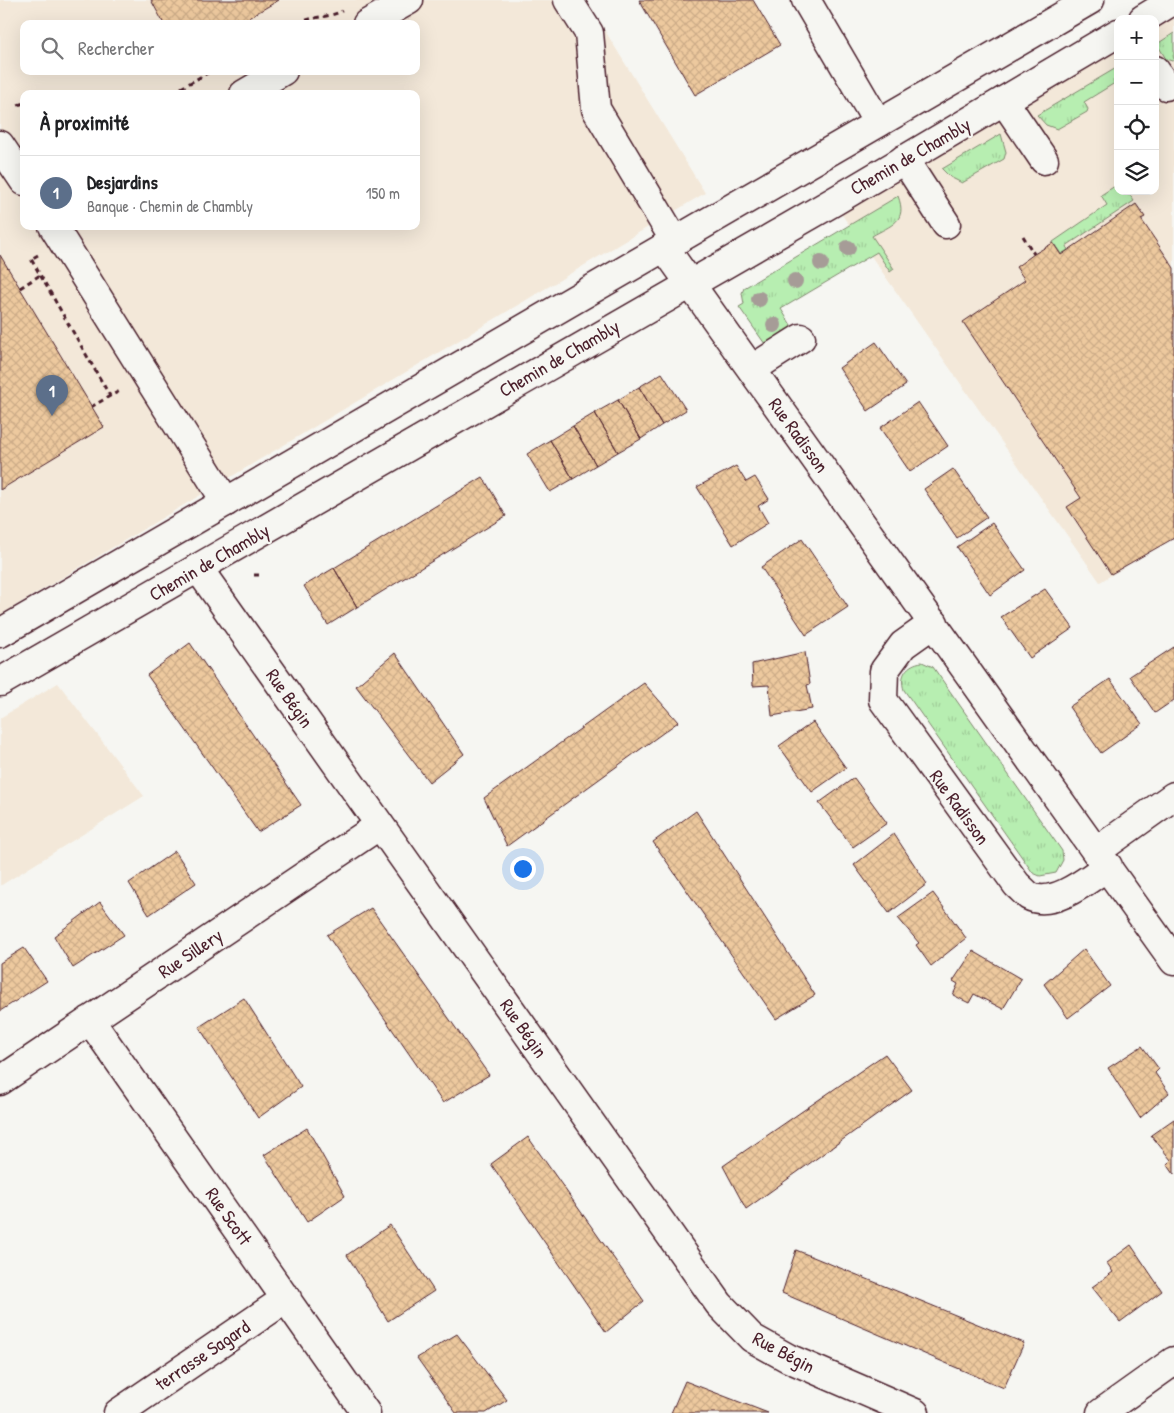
<!DOCTYPE html>
<html lang="fr">
<meta charset="utf-8">
<style>
:root{--surface:#fff;--page:#f2f2f2;--text:#202124;--muted:#757577;--line:#e0e0e0;--accent:#0b8043}
body{margin:0;font-family:"Patrick Hand",sans-serif;background:var(--page);color:var(--text)}
.controls{position:absolute;right:15px;top:15px;display:grid;overflow:hidden;border-radius:10px;box-shadow:0 5px 20px #0002}
.controls button{width:45px;height:45px;display:grid;place-items:center;padding:0;border:0;border-bottom:1px solid var(--line);background:var(--surface);color:var(--text);font:25px sans-serif}
.you{position:absolute;left:522px;top:868px;width:18px;height:18px;margin:-12px;border:4px solid #fff;border-radius:50%;background:#1a73e8;box-shadow:0 0 0 8px #1a73e833}
.badge{display:grid;place-items:center;width:32px;height:32px;border-radius:50%;background:var(--accent);color:#fff;font-size:16px;font-weight:700}
.pin{position:absolute;translate:-50% -41px;filter:drop-shadow(0 1px 2px #0008)}
.pin::after{content:'';position:absolute;top:26px;width:18px;height:15px;background:inherit;clip-path:polygon(0 0,100% 0,50% 100%)}
.list{margin:0;padding:0;list-style:none}
h2{display:flex;justify-content:space-between;align-items:center;height:65px;margin:0;padding:0 20px;font-size:21px}
h2 small{font-size:16px;font-weight:400;color:var(--muted)}
.list li{display:grid;grid-template-columns:32px 1fr auto;gap:15px;align-items:center;box-sizing:border-box;height:75px;padding:0 20px;border-top:1px solid var(--line)}
.list b{display:block;font-size:19px;white-space:nowrap}
.list p{margin:0;font-size:16px;white-space:nowrap;color:var(--muted)}
.list em{font-size:16px;font-style:normal;color:var(--muted)}
.icon{flex:none;width:28px;height:28px;fill:none;stroke:currentColor;stroke-width:2;stroke-linecap:round;stroke-linejoin:round}
.map{position:relative;flex:none;width:1174px;height:1413px;overflow:hidden}
.search{position:absolute;background:var(--surface);box-shadow:0 5px 20px #0002;left:20px;top:20px;width:400px;height:55px;display:flex;align-items:center;gap:12px;box-sizing:border-box;padding:0 18px;border-radius:10px;color:var(--muted);font-size:19px}
.panel{position:absolute;background:var(--surface);box-shadow:0 5px 20px #0002;left:20px;top:90px;width:400px;height:140px;border-radius:10px}
.map>svg:first-child{display:block}
</style>
<div class="map">
<svg width="1174" height="1413" viewBox="0 0 1174 1413">
<defs>
<pattern id="grass-tufts" width="24" height="20" patternUnits="userSpaceOnUse" patternTransform="scale(1.25)"><rect width="24" height="20" fill="#b7eeb1"/><path d="M3 7l-1-3M5 7V3M7 7l1-3M15 17l-1-3M17 17v-4M19 17l1-3" fill="none" stroke="#9fcc98"/></pattern>
<pattern id="building-cross-hatch" width="8" height="8" patternUnits="userSpaceOnUse" patternTransform="scale(1.25)"><rect width="8" height="8" fill="#edc99e"/><path d="M0 0l8 8M0 8l8-8" fill="none" stroke="#cdac88"/></pattern>
</defs>
<rect width="100%" height="100%" fill="#f6f6f2"/>
<filter id="ink" filterUnits="userSpaceOnUse"><feTurbulence type="fractalNoise" baseFrequency=".02" numOctaves="2"/><feDisplacementMap in="SourceGraphic" scale="10" xChannelSelector="R" yChannelSelector="G"/><feConvolveMatrix kernelMatrix="1 2 1 2 8 2 1 2 1" color-interpolation-filters="sRGB"/></filter>
<g filter="url(#ink)">
<path fill="#f3e8d9" fill-rule="evenodd" d="M0,0H586L705,193L0,615ZM24,24H416V71H24ZM24,94H416V226H24Z
M1174,0V537L1100,582L833,202L1118,33V191H1155V19Z
M58,683L144,796L0,886V718Z"/>
<path fill="url(#grass-tufts)" stroke="#80866e" d="M1174,33V60L1172,61L1166,59L1157,44Z
M1118,67V81L1084,102L1088,109L1087,112L1057,129L1046,125L1037,115Z
M1001,134L1006,152L1004,159L962,183L950,177L942,169Z
M1118,184V191H1127L1134,201L1066,246L1068,250L1061,254L1053,242L1107,205L1101,195Z
M898,196C908,222 891,225 872,236L894,269L890,272L877,252L781,309L791,325V329L765,344L739,307L744,304L742,293L744,288Z
M922,662L933,667L1062,851L1063,860L1056,873L1040,876L1033,873L904,690C899,675 907,664 922,662Z"/>
<path fill="url(#building-cross-hatch)" stroke="#4a1f2b" d="M151,0H279L238,24H164Z
M639,0H753L780,45L695,95Z
M1136,204L1145,217L1141,219L1174,268V538L1111,574L1067,507L1081,498L963,322L1025,280L1016,267L1034,254L1053,243L1061,255Z
M0,255L104,427L0,490Z
M876,342L906,385L868,411L839,368Z
M662,373L686,410L662,425L639,387Z
M639,387L662,425L641,439L618,400Z
M618,400L641,439L618,452L595,413Z
M918,402L948,446L910,472L880,428Z
M595,413L618,452L596,465L573,426Z
M573,426L596,465L573,479L550,440Z
M550,440L573,479L550,492L527,454Z
M736,466L746,482L755,477L769,499L758,506L768,523L733,545L697,487Z
M953,469L987,517L957,538L924,489Z
M483,477L506,516L357,607L334,568Z
M992,523L1025,570L990,595L957,547Z
M802,539L848,607L806,635L761,567Z
M334,568L357,607L328,625L304,586Z
M1045,589L1073,628L1030,658L1001,617Z
M190,643L301,805L258,832L147,675Z
M1174,647V700L1155,713L1130,676Z
M805,652L810,684L807,685L812,709L772,716L769,685L753,686L752,664Z
M395,653L464,754L429,782L356,686Z
M1110,679L1142,724L1101,753L1069,707Z
M644,683L678,722L507,846L484,798Z
M813,722L846,768L812,792L779,746Z
M854,778L887,823L853,847L819,803Z
M696,811L815,995L776,1019L653,842Z
M894,834L927,884L889,913L854,865Z
M175,851L196,883L149,915L129,883Z
M933,893L966,938L931,966L916,945L919,943L898,918Z
M100,902L124,935L73,968L54,936Z
M371,908L489,1075L443,1103L327,935Z
M24,948L47,981L0,1011V963Z
M1084,949L1110,986L1068,1018L1044,984Z
M973,951L1021,979L1003,1009L974,994L969,1003L953,995L958,984L953,981Z
M244,998L301,1087L258,1118L199,1027Z
M1142,1046L1159,1069L1155,1073L1169,1093L1140,1118L1108,1068Z
M885,1054L912,1090L746,1209L723,1166Z
M1174,1119V1174L1167,1164L1171,1160L1151,1135Z
M307,1128L345,1196L307,1222L264,1155Z
M528,1137L644,1301L606,1332L491,1164Z
M390,1225L434,1291L388,1321L347,1255Z
M1131,1245L1162,1291L1120,1322L1092,1287L1113,1272L1107,1263Z
M796,1250L1024,1343L1004,1388L782,1293Z
M457,1334L507,1400L486,1413H456L417,1358Z
M685,1381L768,1413H671Z"/>
<g fill="none" stroke-linecap="round" stroke-linejoin="round">
<defs>
<path id="minor" d="M568,0L589,33L596,109L675,241
M806,0L878,123
M367,24L409,0
M1155,70L1166,86
M244,94L283,71
M1004,101L1044,160
M0,145L24,181
M904,159L946,224
M53,226L226,502
M664,247L1174,961
M752,369L801,338
M198,568L719,1304L752,1338L788,1358L915,1413
M934,623L903,645L884,671L883,700L1017,885C1021,888 1025,893 1029,896C1053,909 1089,879 1108,866
M1097,851L1174,796
M90,1020L366,1413
M0,1081L380,825
M118,1413L287,1298
M1101,1413L1174,1361"/>
<path id="major" d="M1143,19L1174,0
M0,633L1090,0
M0,682L833,202L1118,33"/>
</defs>
<use href="#minor" stroke="#4a1f2b" stroke-width="31"/>
<use href="#major" stroke="#4a1f2b" stroke-width="31"/>
<path stroke="#4a1f2b" stroke-width="3" stroke-dasharray="5 4" stroke-linecap="butt" d="M298,24C313,15 326,19 342,11
M181,88L211,71
M18,105L24,103
M1023,236L1034,254
M38,255L31,259L110,396L122,390
M20,288L40,275
M91,407L110,396
M254,575H259"/>
<use href="#minor" stroke="#f6f6f2" stroke-width="28"/>
<use href="#major" stroke="#f6f6f2" stroke-width="28"/>
</g>
<g fill="#a69c97">
<circle cx="848" cy="248" r="8"/>
<circle cx="821" cy="263" r="8"/>
<circle cx="795" cy="281" r="8"/>
<circle cx="759" cy="299" r="8"/>
<circle cx="774" cy="325" r="8"/>
</g>
</g>
<g text-anchor="middle" dominant-baseline="central" stroke-width="4.5" stroke-linejoin="round" paint-order="stroke">
<g font-size="19" fill="#4a1f2b" stroke="#f6f6f2">
<text transform="translate(910 156) rotate(-30)">Chemin de Chambly</text>
<text transform="translate(559 358) rotate(-30)">Chemin de Chambly</text>
<text transform="translate(799 435) rotate(54)">Rue Radisson</text>
<text transform="translate(209 562) rotate(-30)">Chemin de Chambly</text>
<text transform="translate(290 698) rotate(55)">Rue Bégin</text>
<text transform="translate(960 807) rotate(54)">Rue Radisson</text>
<text transform="translate(190 953) rotate(-34)">Rue Sillery</text>
<text transform="translate(524 1028) rotate(55)">Rue Bégin</text>
<text transform="translate(229 1216) rotate(55)">Rue Scott</text>
<text transform="translate(784 1352) rotate(28)">Rue Bégin</text>
<text transform="translate(202 1355) rotate(-34)">terrasse Sagard</text>
</g>
</g>
</svg>
<div class="controls">
<button>+</button>
<button>−</button>
<button><svg class="icon" aria-label="locate" viewBox="0 0 24 24"><circle cx="12" cy="12" r="6"/><path d="M12 2v4M12 18v4M2 12h4M18 12h4"/></svg></button>
<button><svg class="icon" aria-label="layers" viewBox="0 0 24 24"><path d="M12 4l9 5-9 5-9-5zM3 14l9 5 9-5"/></svg></button>
</div>
<div class="you"></div>
<div class="pin badge" style="left:52px;top:416px;background:#5c6f8a">1</div>
<div class="search"><svg class="icon" aria-label="search" viewBox="0 0 24 24"><circle cx="10" cy="10" r="6"/><path d="M15 15l6 6"/></svg>Rechercher</div>
<section class="panel">
<h2>À proximité<small></small></h2>
<ul class="list">
<li><span class="badge" style="background:#5c6f8a">1</span><div><b>Desjardins</b><p>Banque · Chemin de Chambly</p></div><em>150 m</em></li>
</ul>
</section>
</div>
